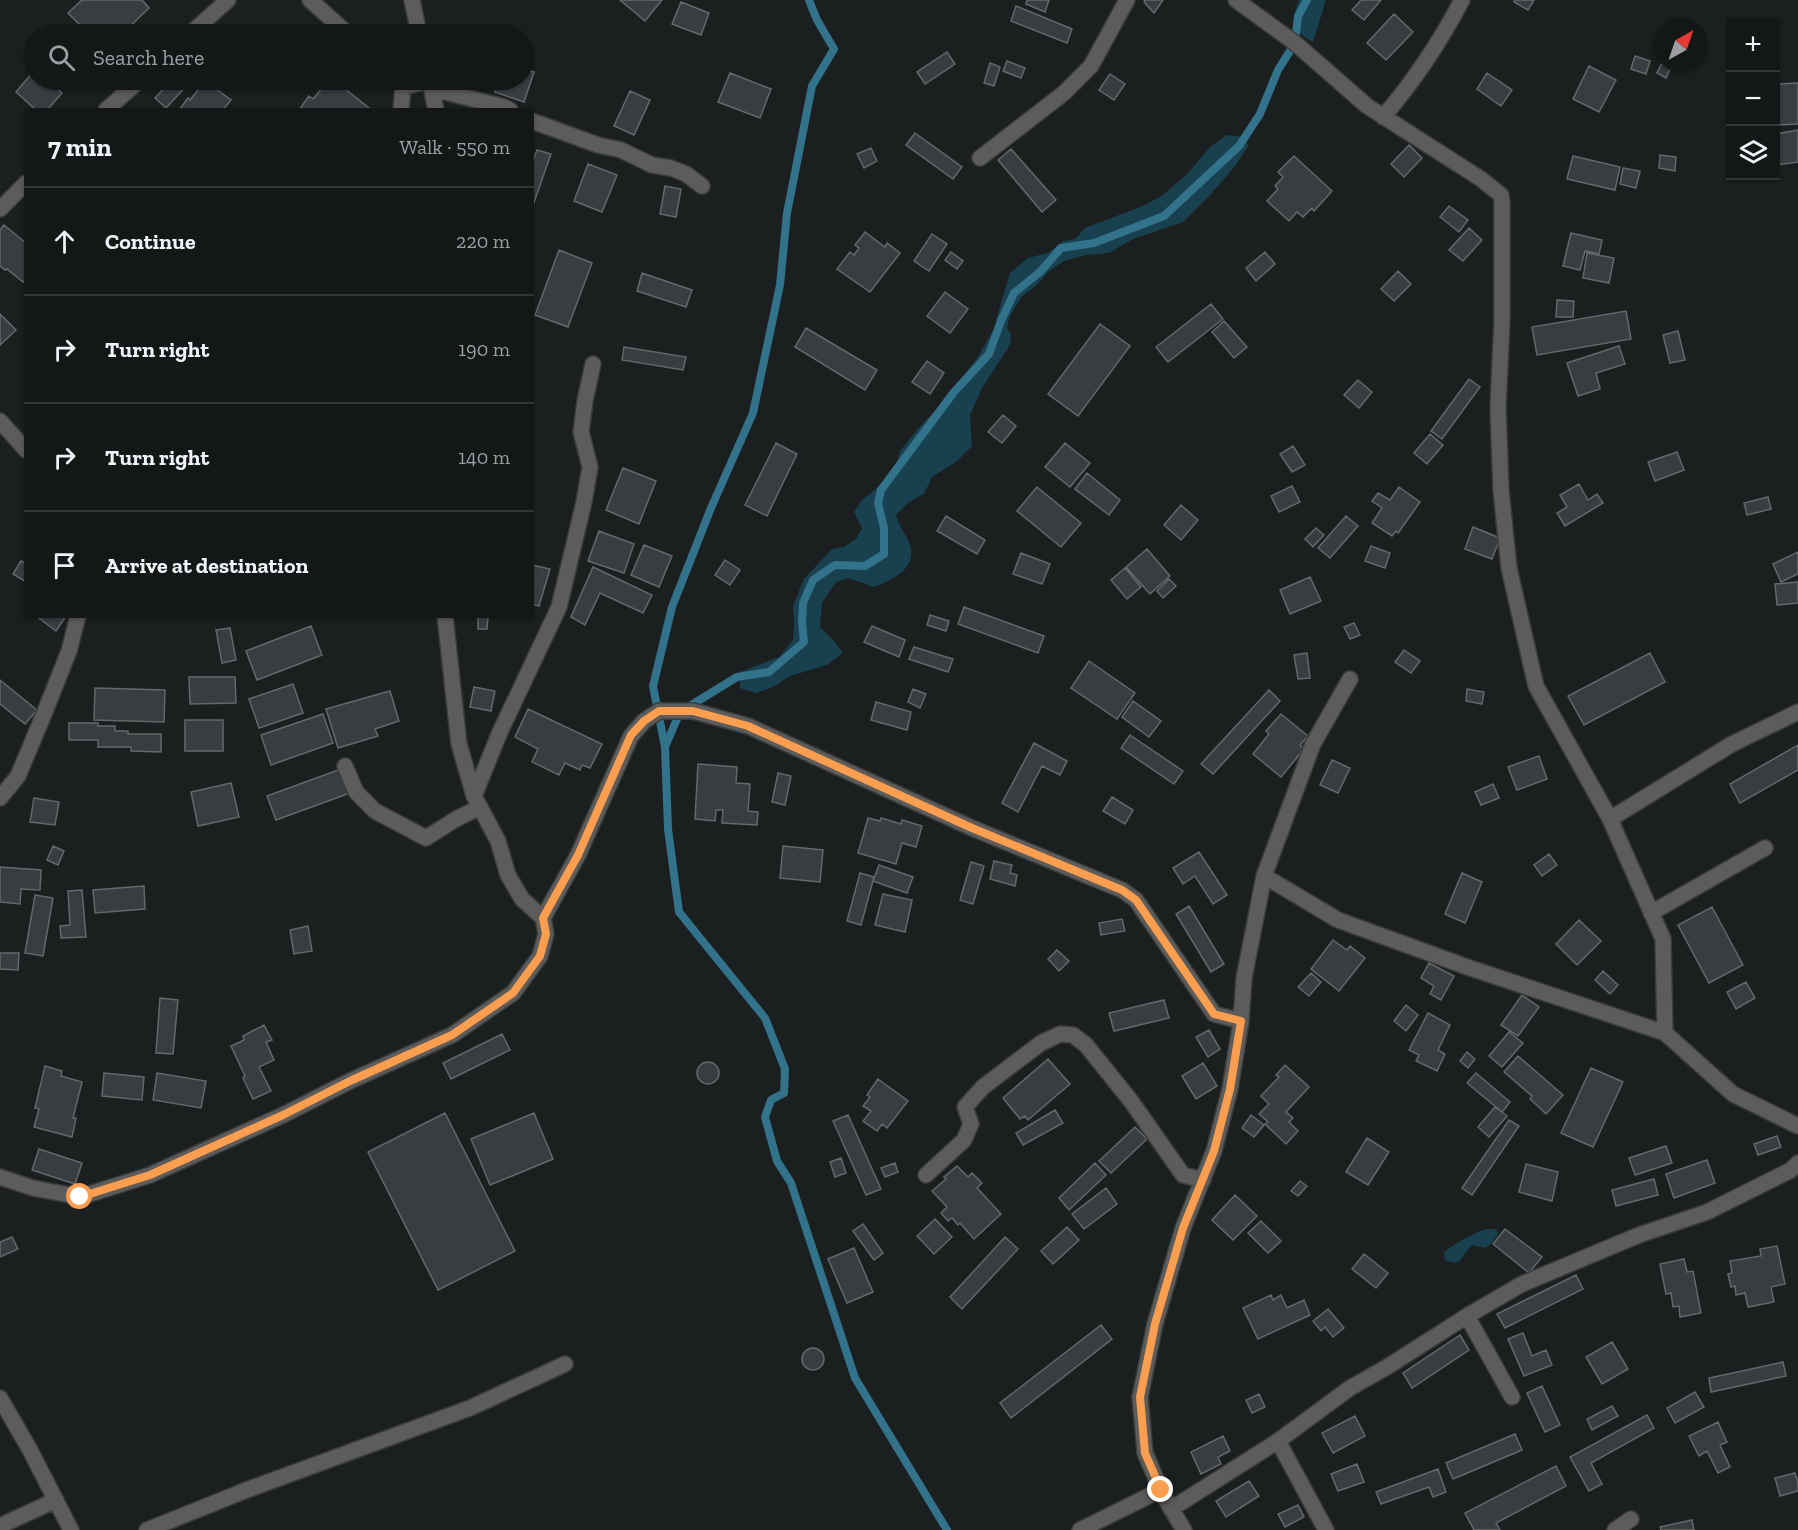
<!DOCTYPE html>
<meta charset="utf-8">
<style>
:root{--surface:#141718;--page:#1d2021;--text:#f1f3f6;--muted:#9d9fa2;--line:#333637}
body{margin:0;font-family:"Zilla Slab",serif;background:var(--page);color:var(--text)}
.controls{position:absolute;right:18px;top:18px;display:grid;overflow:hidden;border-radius:0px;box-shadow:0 2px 4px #0004}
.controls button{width:54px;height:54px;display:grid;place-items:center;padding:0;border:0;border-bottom:2px solid var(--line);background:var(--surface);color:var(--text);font:30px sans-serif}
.compass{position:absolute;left:1654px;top:18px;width:54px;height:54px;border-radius:50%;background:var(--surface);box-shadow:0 2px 4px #0004;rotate:40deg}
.stop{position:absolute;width:18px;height:18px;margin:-14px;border:4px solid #fb9e50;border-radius:50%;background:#fff}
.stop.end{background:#fb9e50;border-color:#fff;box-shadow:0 2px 6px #0008}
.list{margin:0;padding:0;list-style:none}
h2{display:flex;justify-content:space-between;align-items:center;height:78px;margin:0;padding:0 24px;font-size:26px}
h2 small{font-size:20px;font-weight:400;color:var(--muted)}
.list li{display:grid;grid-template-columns:39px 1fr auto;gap:18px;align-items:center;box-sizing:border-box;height:108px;padding:0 24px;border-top:2px solid var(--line)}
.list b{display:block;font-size:22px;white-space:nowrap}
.list em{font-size:20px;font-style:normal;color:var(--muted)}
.icon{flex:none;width:33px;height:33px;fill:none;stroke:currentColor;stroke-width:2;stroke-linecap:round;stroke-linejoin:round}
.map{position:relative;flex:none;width:1798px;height:1530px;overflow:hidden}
.search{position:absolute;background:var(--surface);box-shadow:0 2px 4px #0004;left:24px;top:24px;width:510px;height:66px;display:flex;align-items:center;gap:15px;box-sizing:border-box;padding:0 21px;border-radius:33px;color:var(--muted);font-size:22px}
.panel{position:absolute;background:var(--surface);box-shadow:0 2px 4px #0004;left:24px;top:108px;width:510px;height:510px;border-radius:0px}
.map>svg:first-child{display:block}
</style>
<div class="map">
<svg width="1798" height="1530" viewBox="0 0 1798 1530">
<rect width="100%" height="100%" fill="#1b1f20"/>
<path fill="#18404f" d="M1299,0H1326L1313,42C1292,31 1291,21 1299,0Z
M1227,135L1245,137L1248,146L1236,165L1211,194L1183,222L1133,239L1109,253L1086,255L1064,261L1049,271L1037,285L1022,296L1010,316L1007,327L1011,335L1010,345L982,388L970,415L972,446L956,462L932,477L924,494L909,502L896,515C899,527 907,535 910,545C917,569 893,579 874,587L848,578L836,582L822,603L820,627L835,642L843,653L827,665L790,676L773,687L756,693L740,688V672L779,657L793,640L794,622L793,606L804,579L832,549L844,547L856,539L862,528L854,512L862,500L878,487L889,474L897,462L900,451L921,425L934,412L976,360L993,330L1010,273L1028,258L1048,253L1063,241L1075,239L1085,228L1143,206L1163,195L1187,174L1210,147Z
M1486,1229H1496L1498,1234L1491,1244L1486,1248L1473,1245C1461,1253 1463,1269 1445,1260L1444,1253C1451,1245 1476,1232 1486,1229Z"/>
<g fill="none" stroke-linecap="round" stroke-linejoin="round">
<path stroke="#32728b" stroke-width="8" d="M809,0L817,20L834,49L812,86L787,213L780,285L753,413L711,508L672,607L653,686L665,747L668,829L679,912L765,1018L785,1069L784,1093L771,1100L765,1117L777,1161L791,1183L855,1378L947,1530
M665,747L680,712L737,677L769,672L804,642L802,622L803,603L813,580L835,565L865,566L884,554V528L878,503L881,490L954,392L989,354L1001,321L1014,293L1040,272L1061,248L1094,243L1164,216L1239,146L1260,114L1278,70L1295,43L1298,16L1307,0"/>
</g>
<path fill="#393d3f" stroke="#64686a" stroke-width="1.5" d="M82,0H142L149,8L122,34H104L95,25L87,32L68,13Z
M620,0H662L645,21Z
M1027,0H1049L1045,12L1026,4Z
M1145,0H1163L1154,13L1144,2Z
M1361,0H1381L1364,20L1352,10Z
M1515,0H1534L1528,10L1514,2Z
M681,2L709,13L701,35L672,24Z
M1016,6L1072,29L1067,43L1011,21Z
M1394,14L1413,32L1386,60L1367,43Z
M947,52L955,64L925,84L917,72Z
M1635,56L1650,61L1646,74L1631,69Z
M1007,61L1025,68L1021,78L1003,71Z
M990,63L1000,67L994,86L984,83Z
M1662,63L1671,67L1666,78L1657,73Z
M1589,66L1616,80L1599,112L1573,99Z
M524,69L534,72L524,102L495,92L499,80H524Z
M34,71V80H47L62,93L47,110H36L16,92Z
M730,73L771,89L760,118L718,102Z
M1487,73L1512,90L1501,106L1477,89Z
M1110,74L1125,84L1114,100L1099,90Z
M172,80H192L166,108L155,98Z
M329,80H334L369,108L367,110H299L309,96L313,99Z
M205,81L231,100L223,110H179L188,98L190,100Z
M1798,83V124L1776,125V84Z
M630,91L650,100L634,135L614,126Z
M1798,130V162L1776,165V134Z
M915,133L962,167L953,179L906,145Z
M1409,145L1422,158L1404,177L1391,164Z
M871,148L877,161L864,168L857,154Z
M1011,149L1056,200L1042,212L998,160Z
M537,150L551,154L532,208V163Z
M1660,155L1676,157L1675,171L1659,168Z
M1294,156L1332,191L1314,211L1312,208L1303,217L1297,212L1289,221L1267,201L1278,189L1275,186L1283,177L1278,172Z
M1573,156L1620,167L1615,190L1567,179Z
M588,164L617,175L602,212L574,201Z
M1623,168L1640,171L1636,188L1620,184Z
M665,186L681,189L676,217L660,214Z
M1449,206L1468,220L1459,232L1440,217Z
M4,225L26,243V279L23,282L7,269L5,270L0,266V230Z
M1469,228L1482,240L1463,261L1449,250Z
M865,232L885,247L887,243L900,253L870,292L837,269L850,252L854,255L859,248L855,245Z
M1571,233L1602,240L1599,254L1585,251L1580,270L1563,266Z
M932,234L947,244L929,271L914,261Z
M559,250L592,263L568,327L535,315Z
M951,252L963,261L957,269L945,260Z
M1265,252L1275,264L1256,281L1246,268Z
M1587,253L1614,258L1609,283L1583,278Z
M1398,271L1411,284L1394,301L1381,289Z
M642,273L692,290L686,307L637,291Z
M945,292L968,309L950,333L927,316Z
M1557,300L1574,301L1573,317H1556Z
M1211,304L1223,319L1168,362L1156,347Z
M1626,311L1631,339L1537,355L1532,327Z
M0,314L16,330L0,345Z
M1224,321L1247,347L1234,358L1212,332Z
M1100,324L1130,346L1078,416L1048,394Z
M806,328L877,370L865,390L795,347Z
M1678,331L1685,360L1670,363L1663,335Z
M1619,346L1625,364L1596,373L1600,389L1578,396L1567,363Z
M624,347L686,357L683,370L622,360Z
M927,361L944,373L930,394L912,382Z
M1469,379L1480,387L1442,439L1431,431Z
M1358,380L1372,392L1359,408L1344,395Z
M1003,415L1016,426L1002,443L988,432Z
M1430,434L1443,445L1427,464L1414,453Z
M776,443L797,454L767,516L745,505Z
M1065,443L1090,463L1070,487L1045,467Z
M1293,446L1305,465L1292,472L1280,454Z
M1677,452L1684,470L1655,481L1648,462Z
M623,468L656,481L639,524L606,510Z
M1087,473L1120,500L1109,515L1075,489Z
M1579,484L1588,500L1597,494L1603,503L1565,526L1557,513L1567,507L1560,495Z
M1292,486L1300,502L1279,512L1271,496Z
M1037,487L1081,523L1061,547L1017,511Z
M1399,487L1420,502L1398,533L1396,531L1392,536L1372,523L1382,508L1372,501L1378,493L1390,500Z
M1768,497L1771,509L1747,515L1744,503Z
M1181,505L1198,520L1181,540L1164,525Z
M946,516L985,540L977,554L937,531Z
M1346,516L1358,526L1330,558L1318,548Z
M1473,527L1500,538L1492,559L1465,549Z
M1316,528L1324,535L1313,547L1305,539Z
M599,531L634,544L624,573L588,561Z
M644,545L672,556L659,587L631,575Z
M1371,546L1390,553L1385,568L1365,561Z
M1147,549L1170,576L1150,594L1126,567Z
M1798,552V574L1781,582L1773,564Z
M1021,553L1050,564L1042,584L1013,574Z
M725,560L740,570L730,585L715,575Z
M21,561L26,563V582L13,574Z
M532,565L550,569L539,606L532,604Z
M593,567L652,595L643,613L600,593L585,625L571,617Z
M1125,568L1141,587L1127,599L1111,580Z
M1310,577L1321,601L1290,614L1280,590Z
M1169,579L1176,586L1163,598L1157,591Z
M1798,582V603L1777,605L1775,584Z
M964,607L1044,636L1038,653L958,624Z
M930,615L949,621L946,631L927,625Z
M36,616H66L56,631Z
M478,616H488L487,629H478Z
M1354,623L1360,635L1350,639L1344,627Z
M311,626L322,655L257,680L246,651Z
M872,626L905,640L899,657L864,642Z
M230,628L236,660L222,663L216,630Z
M914,647L953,659L948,672L909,659Z
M1404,650L1420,661L1411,673L1395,662Z
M1307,653L1310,678L1298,679L1294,655Z
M1650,653L1665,682L1584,725L1568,696Z
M1089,661L1135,693L1117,719L1071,688Z
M189,677H235L236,703L190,704Z
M0,680L37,710L25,724L0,704Z
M293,684L303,713L259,728L249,699Z
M474,687L495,691L491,711L470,707Z
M95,688L165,690L164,722L94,720Z
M913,689L926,694L920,708L908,702Z
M1467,689L1484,692L1482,704L1466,701Z
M1269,690L1280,701L1213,774L1201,764Z
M390,691L399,721L375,729L378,736L338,748L326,709Z
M1133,701L1161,721L1149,737L1122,717Z
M876,702L911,712L907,730L871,720Z
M528,709L602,744L590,768L582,765L580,770L565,763L559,775L532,762L538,749L515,737Z
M323,714L333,743L271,765L261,735Z
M1281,714L1308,736L1300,745L1304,749L1281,777L1253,754L1269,734L1266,731Z
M185,720H223V751H185Z
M69,723H98V726H115V731H128V734H161V752L131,751V747H98V740H69Z
M1130,735L1183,771L1174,784L1121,748Z
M1034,743L1067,761L1060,775L1042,766L1018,812L1002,803Z
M1798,745V770L1740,803L1730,784Z
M1539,756L1547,779L1517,790L1508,767Z
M1332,760L1350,768L1338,793L1320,785Z
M698,764L737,767L736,783L750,784L748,811L758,812L757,825L722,823L723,810H716L715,821L695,819Z
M341,769L350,793L276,820L267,796Z
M778,773L791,776L785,805L772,802Z
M231,783L239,817L198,826L191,792Z
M1493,784L1499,798L1481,805L1475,792Z
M1112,797L1133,810L1125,824L1103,811Z
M34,798L59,802L55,825L30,822Z
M868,818L880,821L881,818L901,824L902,820L922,826L916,847L902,843L896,864L858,853Z
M53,846L64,851L58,865L47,860Z
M783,846L823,850L820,882L780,878Z
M1199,852L1227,895L1213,904L1195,876L1183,884L1173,868Z
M1549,854L1557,865L1542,876L1534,865Z
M994,861L1012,865L1010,873L1017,875L1015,886L990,879Z
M971,862L984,866L973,904L960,900Z
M879,865L913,877L907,893L873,881Z
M0,867L41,870L40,890L21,889L20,904L0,902Z
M860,873L874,877L861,925L847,921Z
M1462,873L1482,882L1465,923L1445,914Z
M144,886L145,909L95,913L93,890Z
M82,890L86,937L61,938L60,926L70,925L68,891Z
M883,894L912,900L905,932L875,925Z
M35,895L53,898L43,956L25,953Z
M1189,906L1224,964L1211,972L1176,914Z
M1712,907L1743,965L1709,983L1678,925Z
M1122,919L1125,931L1101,935L1099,923Z
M1579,920L1601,941L1577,965L1556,944Z
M308,926L312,951L294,954L290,930Z
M1333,940L1347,950L1350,946L1365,958L1339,991L1311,969Z
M1057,950L1069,961L1059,971L1048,959Z
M0,953H19L18,970L0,969Z
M1429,963L1454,976L1441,1000L1430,994L1434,986L1421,978Z
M1603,971L1618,985L1610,994L1595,980Z
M1311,973L1321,982L1309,996L1298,987Z
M1746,982L1755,998L1736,1009L1727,992Z
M1522,995L1539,1007L1518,1036L1501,1025Z
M160,998L178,1000L173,1054L156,1053Z
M1164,1000L1169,1018L1114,1031L1109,1013Z
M1406,1005L1418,1015L1406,1031L1394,1021Z
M1428,1013L1450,1025L1438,1050L1445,1054L1437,1071L1416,1061L1419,1055L1409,1050Z
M264,1025L272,1040L266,1042L274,1060L259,1067L271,1091L253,1099L243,1078L245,1076L231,1046L244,1040L243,1036Z
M1209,1030L1220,1049L1208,1057L1196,1037Z
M1509,1032L1523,1043L1502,1067L1489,1056Z
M502,1034L510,1050L451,1079L443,1063Z
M1467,1052L1475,1059L1468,1068L1460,1061Z
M1518,1056L1563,1095L1546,1114L1530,1099L1532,1096L1504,1072Z
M1048,1059L1070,1084L1028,1120L1025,1116L1020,1119L1003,1098Z
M697 1073a11 11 0 1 1 22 0a11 11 0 1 1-22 0Z
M1203,1063L1217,1086L1196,1099L1182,1076Z
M1285,1065L1309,1087L1286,1112L1293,1118L1289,1122L1298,1131L1286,1144L1265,1124L1268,1122L1259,1114L1269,1104L1261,1096L1279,1077L1276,1075Z
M45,1066L62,1071L61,1076L82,1082L73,1118H76L72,1137L34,1127L39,1109L35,1108Z
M1591,1068L1623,1082L1593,1147L1561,1133Z
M104,1073L144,1077L142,1100L102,1096Z
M157,1073L206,1081L201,1108L153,1100Z
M1476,1073L1510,1102L1502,1112L1467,1083Z
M878,1079L908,1101L887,1128L882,1124L877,1131L863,1121L871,1111L863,1106L870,1097L867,1095Z
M1495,1107L1507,1116L1489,1137L1478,1127Z
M1055,1110L1063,1123L1023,1145L1016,1133Z
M445,1113L515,1251L438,1290L368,1152Z
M534,1113L553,1159L490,1185L471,1139Z
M848,1115L881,1189L866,1195L833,1121Z
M1251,1115L1264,1125L1254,1137L1242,1128Z
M1509,1120L1519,1126L1472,1195L1462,1188Z
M1135,1127L1147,1139L1111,1173L1099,1161Z
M1777,1136L1781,1147L1758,1155L1754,1144Z
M1367,1138L1389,1152L1368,1185L1346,1172Z
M1666,1146L1672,1163L1635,1175L1629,1158Z
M39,1149L82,1163L75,1184L32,1170Z
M841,1158L846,1173L835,1177L830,1162Z
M1707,1160L1715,1183L1674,1198L1666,1174Z
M895,1163L898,1172L885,1177L881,1168Z
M1095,1163L1106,1175L1069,1210L1059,1198Z
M1526,1164L1558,1172L1552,1201L1519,1192Z
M957,1166L968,1177L972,1173L982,1183L977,1188L1001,1214L974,1239L960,1223L958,1225L952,1218L948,1221L941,1213L947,1207L932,1191L946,1179L944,1177Z
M1654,1179L1658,1195L1616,1206L1612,1190Z
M1300,1181L1307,1186L1298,1196L1291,1191Z
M1106,1188L1117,1204L1084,1229L1072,1214Z
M1235,1195L1257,1216L1233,1240L1212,1220Z
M935,1219L952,1237L934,1254L917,1236Z
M1261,1221L1281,1241L1268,1253L1248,1233Z
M863,1224L883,1253L874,1260L853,1231Z
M1067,1227L1079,1240L1053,1264L1041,1251Z
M1505,1229L1542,1257L1529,1273L1493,1244Z
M12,1237L18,1249L0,1257V1242Z
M1005,1237L1018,1249L962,1309L950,1297Z
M1777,1246L1785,1284L1771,1287L1774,1302L1748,1307L1745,1293L1736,1295L1735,1286L1731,1287L1728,1274L1732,1273L1730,1261L1761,1256L1760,1249Z
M854,1248L873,1292L847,1303L828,1259Z
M1364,1254L1388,1273L1376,1288L1352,1269Z
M1684,1259L1687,1272L1693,1271L1701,1313L1680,1317L1679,1306L1673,1307L1671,1293L1666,1294L1660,1264Z
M1576,1275L1583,1289L1505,1328L1497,1314Z
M1271,1295L1273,1300L1281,1295L1287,1308L1304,1300L1310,1315L1258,1339L1243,1308Z
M1328,1309L1344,1328L1333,1337L1325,1327L1321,1331L1313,1321Z
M1101,1325L1112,1339L1011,1418L1000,1403Z
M1523,1333L1532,1356L1546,1350L1552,1365L1524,1376L1508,1339Z
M1460,1335L1469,1350L1412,1388L1403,1373Z
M1612,1342L1628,1369L1602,1384L1586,1357Z
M802 1359a11 11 0 1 1 22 0a11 11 0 1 1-22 0Z
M1783,1362L1786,1376L1711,1392L1709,1378Z
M1542,1386L1560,1425L1545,1432L1527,1393Z
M1695,1392L1704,1407L1675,1423L1667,1408Z
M1259,1394L1265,1407L1252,1413L1246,1400Z
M1612,1406L1618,1416L1592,1430L1587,1419Z
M1647,1415L1654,1428L1591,1463L1602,1484L1589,1491L1570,1457Z
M1355,1416L1365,1436L1333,1453L1322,1433Z
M1718,1422L1727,1442L1720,1445L1730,1467L1718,1473L1707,1451L1699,1456L1689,1436Z
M1515,1434L1522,1450L1453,1479L1446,1463Z
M1223,1436L1230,1451L1218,1457L1221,1464L1201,1474L1191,1452Z
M1357,1464L1364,1482L1338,1491L1331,1474Z
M1556,1466L1566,1486L1496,1523L1500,1530H1474L1465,1513Z
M1438,1469L1446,1492L1433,1497L1429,1487L1381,1504L1376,1492Z
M1795,1473L1798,1483V1491L1780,1496L1775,1478Z
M1249,1481L1259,1496L1226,1517L1216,1501Z
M1298,1505L1304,1517L1285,1527L1278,1514Z
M1692,1520L1694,1530H1661L1660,1527Z"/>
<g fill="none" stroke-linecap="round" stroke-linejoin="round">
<defs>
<path id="minor" d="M310,0L348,34
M412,0L419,34
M1236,0L1295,43L1367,106L1481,179L1501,195L1502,203V320L1498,408L1501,490L1509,568L1536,686L1610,819L1663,939L1665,1033L1733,1094L1798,1126
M190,34L228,0
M396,80L403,87L429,81
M430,82L436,110
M432,92H445L504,107L510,110
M106,110L140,80
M401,110L403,87
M1383,117C1414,81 1440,42 1462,0
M532,121L598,145L621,150L652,165L671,168L686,174L702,186
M980,158L1064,93L1091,66L1127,0
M0,209L26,183
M0,421L26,450
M345,766L356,792L375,811L426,838L456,819L480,807
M474,796L500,732L559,607L584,502L590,467L581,432L585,401L593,364
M0,798L18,776L44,714L69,651L78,616
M1610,819L1732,744L1798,712
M1264,876L1338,920L1470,968L1665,1033
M1651,913L1765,848
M543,918L578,855L631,736L644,721L659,711H693L748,726L972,828L1122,890L1136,900L1214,1014L1241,1021
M926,1175L964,1140L971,1124L965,1107L983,1087L1041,1043L1060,1034L1073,1035L1086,1045L1131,1101L1183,1175L1203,1180
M0,1177L33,1188L80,1197L150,1175L283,1115L350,1081L452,1035L513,993L540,956L546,934L543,918L522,899L508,875L498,841L474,796L459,744L445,616
M1467,1316L1512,1397
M0,1398L30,1450L71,1530
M1278,1441L1326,1530
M1171,1509L1278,1441L1350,1388L1387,1367L1467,1316L1522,1284L1639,1235L1707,1212L1791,1170L1798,1163
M0,1526L56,1500
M147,1530L244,1491L470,1408L565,1364
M1080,1530L1161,1490
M1184,1530L1163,1495L1145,1453L1140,1397L1155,1324L1183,1228L1214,1151L1230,1089L1241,1021L1244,978L1264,876L1313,744L1350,679
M1615,1530L1631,1519"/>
</defs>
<use href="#minor" stroke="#383c3d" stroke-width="18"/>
<use href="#minor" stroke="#5d5c5a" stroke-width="15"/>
</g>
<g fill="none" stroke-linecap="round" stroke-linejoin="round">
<path stroke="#fb9e50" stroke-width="8" d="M80,1197L150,1175L283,1115L350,1081L452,1035L513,993L540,956L546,934L543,918L578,855L631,735L644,721L659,711H693L748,726L972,828L1122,890L1136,900L1214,1014L1241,1021L1230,1089L1214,1151L1183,1228L1155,1324L1140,1397L1145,1453L1161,1490"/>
</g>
</svg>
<div class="controls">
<button>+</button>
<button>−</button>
<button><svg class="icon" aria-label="layers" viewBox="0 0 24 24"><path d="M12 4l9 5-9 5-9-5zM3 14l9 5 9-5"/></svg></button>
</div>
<svg class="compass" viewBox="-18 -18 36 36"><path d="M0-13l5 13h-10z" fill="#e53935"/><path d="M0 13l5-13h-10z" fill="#9d9fa2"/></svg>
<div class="stop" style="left:80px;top:1197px"></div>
<div class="stop end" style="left:1161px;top:1490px"></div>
<div class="search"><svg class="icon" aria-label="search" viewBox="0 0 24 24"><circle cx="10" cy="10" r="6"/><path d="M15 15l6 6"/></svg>Search here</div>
<section class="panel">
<h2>7 min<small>Walk · 550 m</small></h2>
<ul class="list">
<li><svg class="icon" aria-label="ahead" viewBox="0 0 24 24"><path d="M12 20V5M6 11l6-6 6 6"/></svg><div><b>Continue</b></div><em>220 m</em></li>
<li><svg class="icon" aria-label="right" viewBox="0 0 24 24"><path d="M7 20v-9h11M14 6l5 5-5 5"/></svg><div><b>Turn right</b></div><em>190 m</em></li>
<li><svg class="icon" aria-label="right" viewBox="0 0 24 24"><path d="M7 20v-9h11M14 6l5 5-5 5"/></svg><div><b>Turn right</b></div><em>140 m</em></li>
<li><svg class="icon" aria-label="arrive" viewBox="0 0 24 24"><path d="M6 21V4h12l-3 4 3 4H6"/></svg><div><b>Arrive at destination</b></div></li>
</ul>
</section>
</div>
